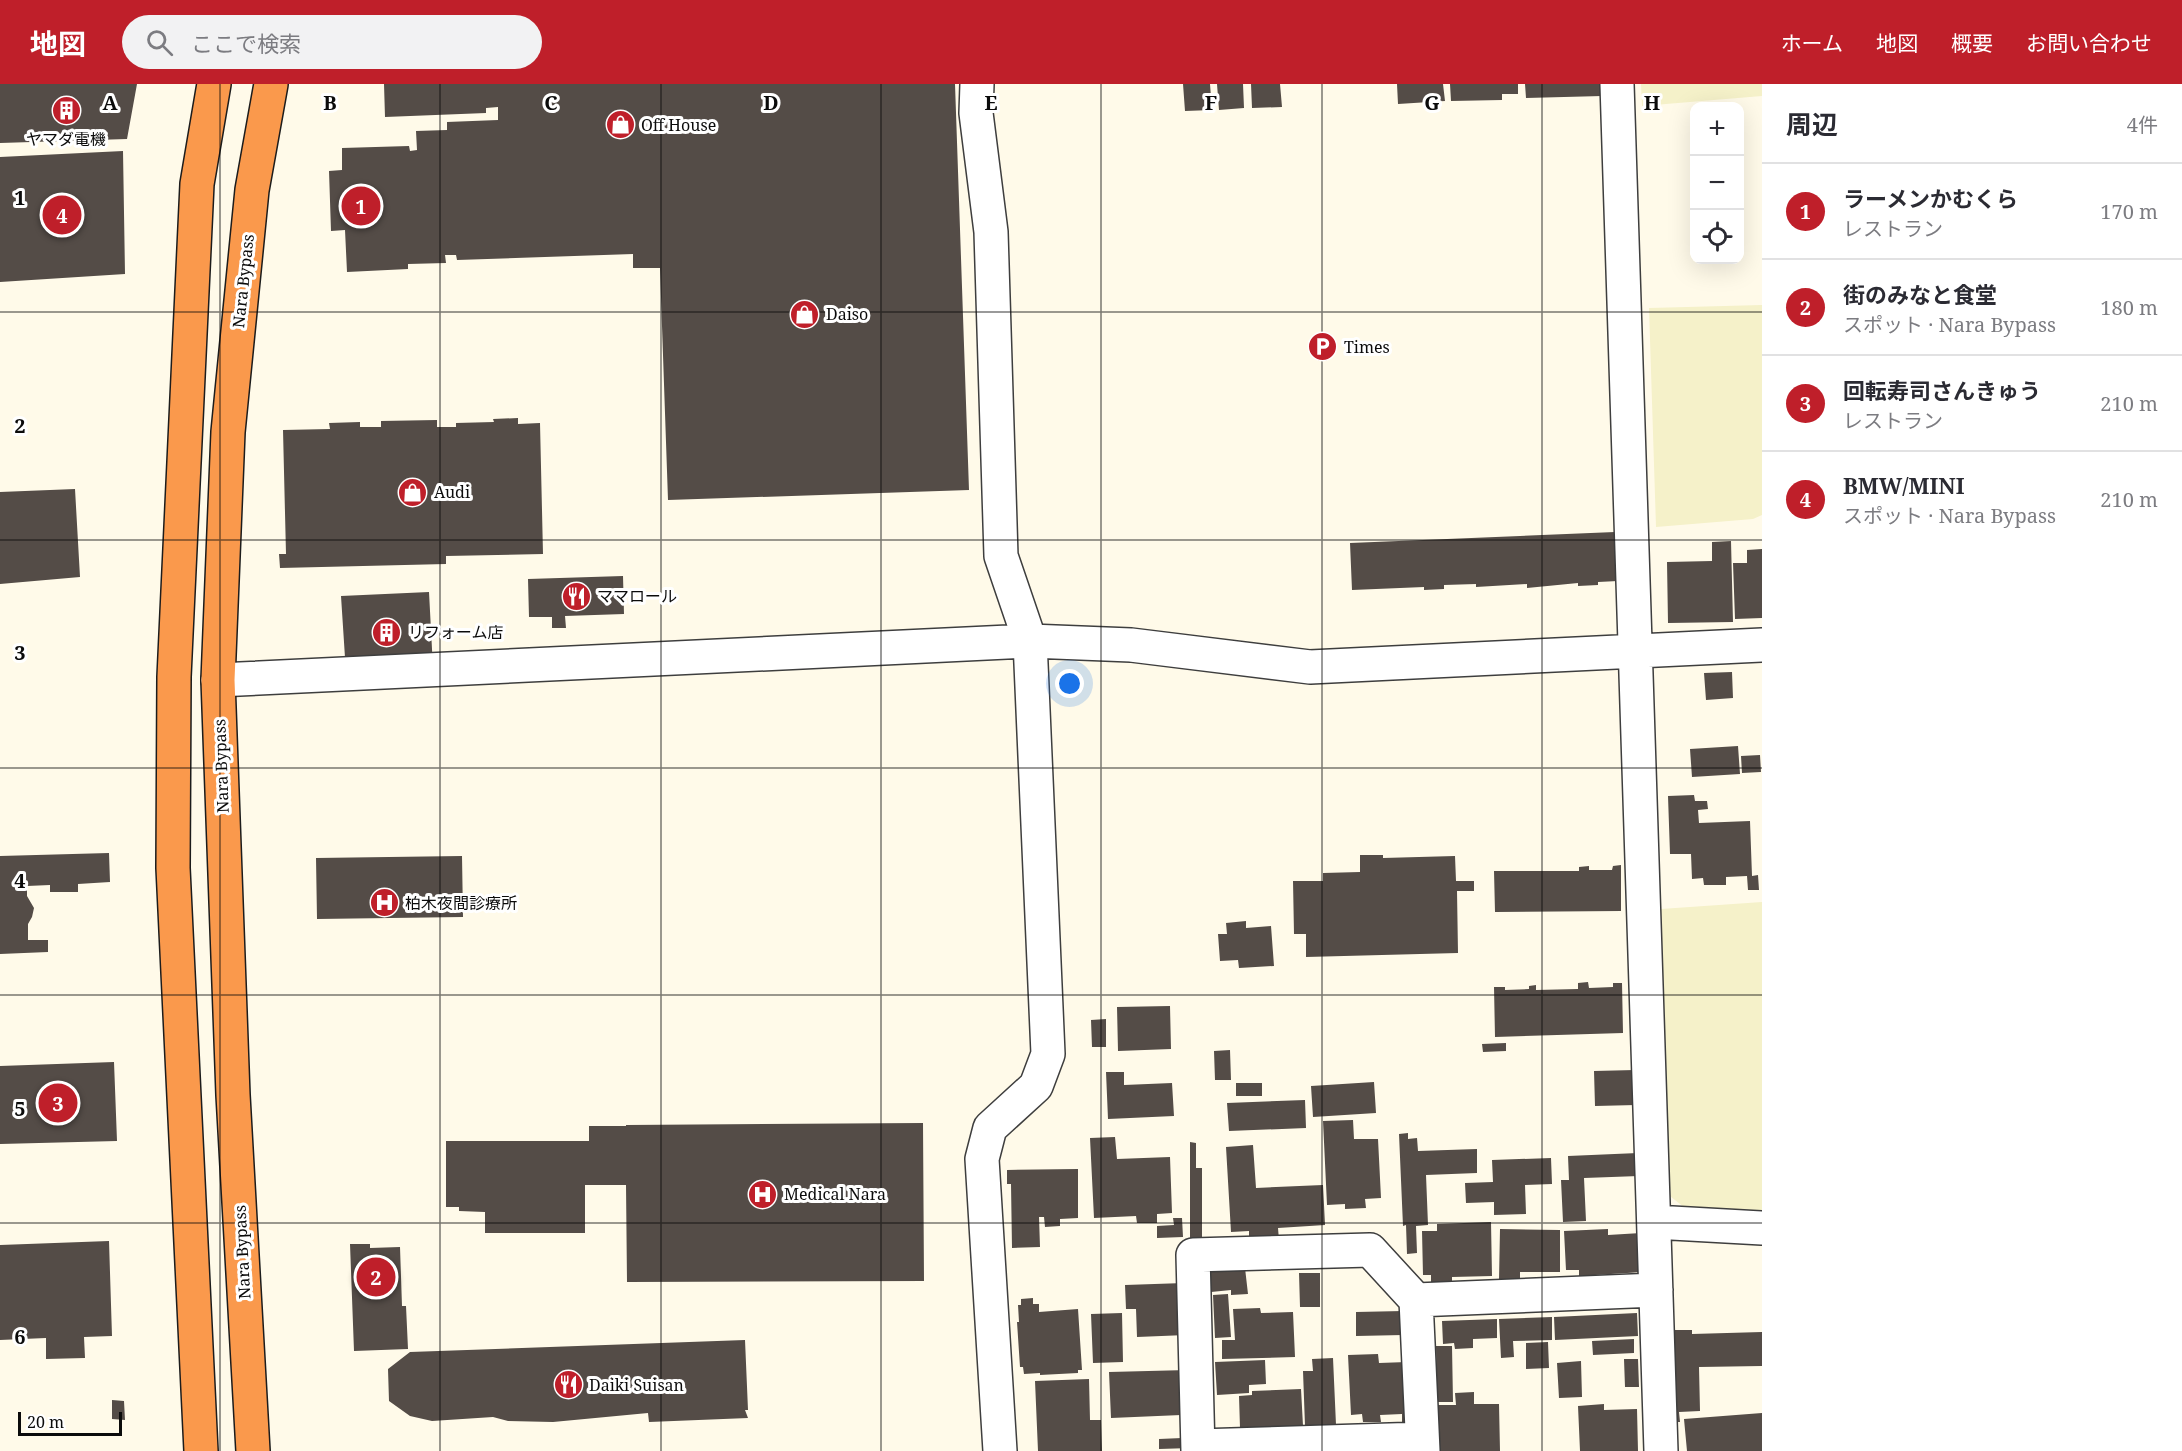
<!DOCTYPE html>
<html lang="ja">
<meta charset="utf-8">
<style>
:root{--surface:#fff;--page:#f2f2f3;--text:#2b2b33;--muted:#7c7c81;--line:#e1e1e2;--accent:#bf1f2a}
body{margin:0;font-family:"Noto Serif","Noto Sans JP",serif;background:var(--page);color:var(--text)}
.controls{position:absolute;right:18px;top:18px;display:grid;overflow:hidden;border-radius:12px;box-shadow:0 6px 24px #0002}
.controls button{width:54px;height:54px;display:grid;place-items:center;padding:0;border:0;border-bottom:2px solid var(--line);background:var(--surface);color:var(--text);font:30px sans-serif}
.scale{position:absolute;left:18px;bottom:15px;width:104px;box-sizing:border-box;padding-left:6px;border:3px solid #0b0b0b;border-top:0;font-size:16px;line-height:21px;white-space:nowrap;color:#0b0b0b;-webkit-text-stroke:4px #fff;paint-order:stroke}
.you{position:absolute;left:1070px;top:600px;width:21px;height:21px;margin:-15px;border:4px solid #fff;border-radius:50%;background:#1a73e8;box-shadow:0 0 0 9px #1a73e833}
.badge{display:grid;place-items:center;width:39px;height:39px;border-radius:50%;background:var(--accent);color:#fff;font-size:20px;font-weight:700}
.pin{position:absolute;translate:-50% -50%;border:3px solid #fff;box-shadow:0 2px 6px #0006}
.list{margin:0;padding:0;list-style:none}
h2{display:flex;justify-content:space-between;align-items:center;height:78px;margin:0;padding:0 24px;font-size:26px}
h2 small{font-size:20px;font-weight:400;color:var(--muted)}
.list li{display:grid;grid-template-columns:39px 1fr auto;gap:18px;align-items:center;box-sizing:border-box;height:96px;padding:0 24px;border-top:2px solid var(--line)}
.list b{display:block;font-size:22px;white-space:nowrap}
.list p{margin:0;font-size:20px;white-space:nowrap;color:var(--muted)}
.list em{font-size:20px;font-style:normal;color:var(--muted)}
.icon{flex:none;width:33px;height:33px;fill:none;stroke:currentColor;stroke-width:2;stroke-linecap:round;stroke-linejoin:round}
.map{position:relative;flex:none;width:1762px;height:1367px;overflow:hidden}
header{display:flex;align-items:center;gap:36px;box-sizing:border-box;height:84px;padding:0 30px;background:var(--accent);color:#fff}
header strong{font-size:28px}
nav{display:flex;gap:33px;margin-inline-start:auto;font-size:21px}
.search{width:420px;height:54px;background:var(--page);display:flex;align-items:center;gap:15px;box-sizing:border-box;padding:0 21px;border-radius:33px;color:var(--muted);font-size:22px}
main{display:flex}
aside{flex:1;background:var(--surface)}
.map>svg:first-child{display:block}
</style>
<header>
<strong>地図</strong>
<div class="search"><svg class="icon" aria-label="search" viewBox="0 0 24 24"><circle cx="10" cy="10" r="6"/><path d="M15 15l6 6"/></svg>ここで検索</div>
<nav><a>ホーム</a><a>地図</a><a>概要</a><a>お問い合わせ</a></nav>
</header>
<main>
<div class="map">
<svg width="1762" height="1367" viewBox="0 0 1762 1367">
<rect width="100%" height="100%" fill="#fffae9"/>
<path fill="#f5f1c9" d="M1641,0H1762V12L1642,22Z
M1762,221V431L1753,435L1656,443L1649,224Z
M1762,818V1130L1689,1127L1666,1109L1661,825Z"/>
<path fill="#544c47" d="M0,0H137L127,55L0,59Z
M384,0H955L969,406L668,416L660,184H633V170L457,176L456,171H445L446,179L408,180V185L347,188L345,146L331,147L329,87L342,86V64L409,62L410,67L417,66L416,47L447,46V38L498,36V23L486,24V29L385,33Z
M1183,0H1210L1212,26L1185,27Z
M1217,0H1243L1244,24L1219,26Z
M1251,0H1280L1282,23L1252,24Z
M1397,0H1443L1445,17L1398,20Z
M1450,0H1518V10H1502V16L1451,17Z
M1525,0H1602V12L1526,14Z
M123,67L125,190L0,198V73Z
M518,334V340L540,339L543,470L446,472V480L280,484L279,470H286L283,346L330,345L329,339L360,338V343H381V337L437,336V343H456V339L494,338L493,335Z
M75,405L80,493L0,500V408Z
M1615,448L1618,497L1598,498V501L1578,502V499L1527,504V500L1476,503V500L1444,501V505L1424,506V503L1352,506L1350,459Z
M1731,457L1733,538L1668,539L1667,478L1712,477V458Z
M1762,465V534L1735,535L1733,479H1747V466Z
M623,492L624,530L565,532L566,544H552V533H529L528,495Z
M429,508L433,584L346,589L341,512Z
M1732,588L1733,614L1706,616L1704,589Z
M1738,662L1740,690L1692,693L1690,665Z
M1760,671L1761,688L1742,689L1741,672Z
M1694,711L1695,717H1707L1708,725L1698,726L1699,739L1750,737L1752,792L1758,791L1759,806H1748L1747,792L1726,793V801H1704L1703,794L1692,795L1691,770H1670L1668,712Z
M109,769L110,798L78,800V808H50V801L27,802V812L34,824L32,833L28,840V856H48V868L0,870V772Z
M1360,771H1383V774L1455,772L1456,797H1474V807H1457L1458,869L1306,873V850H1294L1293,797H1323V789L1360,788Z
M462,772L463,833L317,835L316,774Z
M1621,781V827L1495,828L1494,787H1579V783L1589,782V786H1612L1613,782Z
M1246,837V844L1271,842L1274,882L1239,884L1238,876L1220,877L1218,850H1227L1226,839Z
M1588,898L1589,904L1613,903V899H1622L1623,949L1495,953L1494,903H1505V906L1529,905V902L1536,901V906L1578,905V899Z
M1170,922L1171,965L1118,967L1117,923Z
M1106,935V963H1092L1091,936Z
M1506,959V967L1483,968L1482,960Z
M1230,966L1231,996H1215L1214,967Z
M114,978L117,1057L0,1060V982Z
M1635,986L1636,1021L1595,1022L1594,987Z
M1106,988H1124V1001L1172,999L1174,1032L1108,1035Z
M1374,998L1376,1029L1313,1033L1311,1002Z
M1236,999H1262V1012H1236Z
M1305,1016L1306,1044L1229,1047L1227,1019Z
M1353,1036L1354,1055H1378L1381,1114L1365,1115L1366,1124L1345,1125V1120L1327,1121L1323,1037Z
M923,1039L924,1197L627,1198L626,1101H585V1149H485V1128L459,1127V1123H446V1057H589V1042H626V1041Z
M1408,1049V1055L1417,1054L1418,1067L1477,1065V1089L1426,1091L1428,1141L1416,1142L1417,1169L1407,1170L1406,1141L1403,1142L1399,1050Z
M1115,1053L1117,1075L1170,1073L1172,1129L1157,1130V1139H1137L1136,1132L1094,1134L1090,1054Z
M1190,1058L1196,1059V1084H1202V1153L1190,1154Z
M1253,1061L1256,1104L1323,1101L1325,1141L1278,1144L1279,1156L1249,1157V1147L1231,1148L1226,1063Z
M1638,1069L1639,1092L1584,1094L1586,1137L1563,1138L1561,1096H1569L1568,1072Z
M1551,1074L1552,1100L1525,1101L1526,1130L1494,1131V1118L1466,1119L1465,1099L1493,1098L1492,1076Z
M1078,1085V1134L1060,1135V1142L1045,1143L1044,1133H1039L1040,1163L1012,1164L1011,1100H1007V1086Z
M1173,1134H1182L1183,1153L1157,1154V1142L1174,1141Z
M1491,1138L1492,1192L1452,1193V1198L1431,1199V1191H1423L1422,1147H1437V1140Z
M1500,1145L1560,1146V1188H1520V1196H1499Z
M1608,1145V1151L1641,1149L1643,1188L1579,1192V1186H1566L1564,1147Z
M109,1157L112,1252L84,1253L85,1274L46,1275V1254L0,1256V1161Z
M350,1160H370V1164L400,1163L402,1222H406L408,1265L354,1267Z
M1245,1184L1248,1210L1231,1211V1206L1211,1208L1209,1187Z
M1299,1189H1320V1223H1300Z
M1184,1199L1186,1251L1137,1253L1136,1225H1126L1125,1201Z
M1228,1210L1231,1253L1215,1254L1213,1211Z
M1033,1214V1220H1039V1228L1078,1225L1082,1286H1078V1289L1040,1291V1289L1024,1290L1023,1283H1020L1017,1238H1019L1018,1221H1021V1215Z
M1260,1224L1261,1229L1293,1228L1295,1273L1222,1275V1256H1235L1233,1225Z
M1403,1227V1251L1356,1252V1228Z
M1122,1229L1123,1278L1093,1279L1091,1230Z
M1637,1229L1638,1252L1555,1256L1554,1233Z
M1552,1233V1256L1513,1257L1514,1273L1501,1274L1499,1235Z
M1497,1235V1254L1473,1255V1264L1455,1265L1454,1259L1443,1260L1442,1237Z
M1667,1246H1692V1250L1762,1248V1282L1699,1283L1700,1327L1679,1328L1680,1338H1670Z
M1634,1255V1269L1593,1271L1592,1257Z
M745,1256L748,1326H745L748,1334L649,1338L648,1329L553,1338L508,1337L493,1333L432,1337L410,1332L389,1317L388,1285L410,1268Z
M1548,1258L1549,1284L1526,1285V1259Z
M1436,1262H1452L1453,1318H1437Z
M1378,1270L1379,1279L1407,1278L1409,1343L1402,1344V1330L1380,1331L1381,1338H1363L1362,1330L1351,1331L1348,1271Z
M1333,1274L1336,1341L1305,1342L1303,1287H1313L1312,1275Z
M1624,1275H1638L1639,1303H1625Z
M1265,1276L1266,1300L1249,1301V1309L1217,1311L1215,1278Z
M1581,1277L1582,1313L1559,1314L1557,1279Z
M1188,1286L1191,1364L1159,1365V1355L1182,1354L1181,1331L1111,1334L1109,1288Z
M1089,1295L1090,1336H1101L1102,1367H1038L1035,1297Z
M1301,1305L1303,1342L1240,1344L1239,1312L1252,1311V1307Z
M1474,1308V1320H1499L1500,1367H1438L1437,1321H1456L1455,1309Z
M112,1316L124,1317L125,1336L112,1335Z
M1604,1320V1326L1637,1325L1638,1367H1580L1578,1322Z
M1762,1329V1367H1687L1684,1335Z"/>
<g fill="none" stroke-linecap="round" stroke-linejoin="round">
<defs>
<path id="minor" d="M977,0L976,29L991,148L1001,472L1030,557L1048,970L1036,1002L990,1044L982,1075L1000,1367
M1617,0L1661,1367
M218,596L1030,557L1131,561L1310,583L1762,561
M1654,1138L1762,1144
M1416,1216L1656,1206
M1198,1362L1422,1355
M1198,1367L1193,1171L1370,1166L1416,1216L1423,1367"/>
<path id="highway" d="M201,1367L173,784L174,593L197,100L214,0
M253,1367L233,1011L218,596L228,348L252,106L271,0"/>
</defs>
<use href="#minor" stroke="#3e3e3e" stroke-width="36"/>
<use href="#highway" stroke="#1c1c1c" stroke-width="36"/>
<use href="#minor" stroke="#fff" stroke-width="33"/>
<use href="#highway" stroke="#fa994c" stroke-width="33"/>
</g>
<path fill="none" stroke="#0b0b0b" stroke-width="1.5" stroke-opacity="0.55" d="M220,0V1367M440,0V1367M661,0V1367M881,0V1367M1101,0V1367M1322,0V1367M1542,0V1367M0,228H1762M0,456H1762M0,684H1762M0,911H1762M0,1139H1762"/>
<defs>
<symbol id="building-disc" viewBox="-11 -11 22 22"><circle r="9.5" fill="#bf1f2a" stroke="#fff"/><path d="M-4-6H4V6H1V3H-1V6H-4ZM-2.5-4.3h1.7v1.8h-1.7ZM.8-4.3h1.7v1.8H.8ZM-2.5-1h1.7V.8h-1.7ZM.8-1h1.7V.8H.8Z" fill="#fff"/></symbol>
<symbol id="shop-disc" viewBox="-11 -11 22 22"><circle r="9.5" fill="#bf1f2a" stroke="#fff"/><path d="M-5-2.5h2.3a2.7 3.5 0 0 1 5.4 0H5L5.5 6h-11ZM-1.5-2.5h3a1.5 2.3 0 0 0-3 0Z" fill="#fff"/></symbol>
<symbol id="parking-disc" viewBox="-11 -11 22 22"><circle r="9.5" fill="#bf1f2a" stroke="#fff"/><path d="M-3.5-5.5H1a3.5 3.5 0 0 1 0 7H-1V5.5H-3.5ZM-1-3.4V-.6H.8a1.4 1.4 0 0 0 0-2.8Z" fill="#fff"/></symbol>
<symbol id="restaurant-disc" viewBox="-11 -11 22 22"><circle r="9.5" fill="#bf1f2a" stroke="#fff"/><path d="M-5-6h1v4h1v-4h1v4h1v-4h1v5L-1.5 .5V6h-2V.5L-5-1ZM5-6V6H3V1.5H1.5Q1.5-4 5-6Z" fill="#fff"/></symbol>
<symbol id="hospital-disc" viewBox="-11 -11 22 22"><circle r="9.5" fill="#bf1f2a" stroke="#fff"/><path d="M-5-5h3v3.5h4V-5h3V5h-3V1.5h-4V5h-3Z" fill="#fff"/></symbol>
</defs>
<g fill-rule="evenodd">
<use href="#building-disc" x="50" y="10" width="33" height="33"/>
<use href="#shop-disc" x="604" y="24" width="33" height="33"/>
<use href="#shop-disc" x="788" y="214" width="33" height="33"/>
<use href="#parking-disc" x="1306" y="246" width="33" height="33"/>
<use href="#shop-disc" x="396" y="392" width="33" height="33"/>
<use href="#restaurant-disc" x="560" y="496" width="33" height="33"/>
<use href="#building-disc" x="370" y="532" width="33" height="33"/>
<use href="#hospital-disc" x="368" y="802" width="33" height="33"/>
<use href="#hospital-disc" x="746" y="1094" width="33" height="33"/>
<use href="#restaurant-disc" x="552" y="1284" width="33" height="33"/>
</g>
<g text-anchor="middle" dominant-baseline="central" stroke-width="6" stroke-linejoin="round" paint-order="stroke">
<g font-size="16" fill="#0b0b0b" stroke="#fff" text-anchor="start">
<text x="641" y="41">Off House</text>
<text x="66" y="55" text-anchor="middle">ヤマダ電機</text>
<text x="826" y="230">Daiso</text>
<text x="1344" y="263">Times</text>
<text x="434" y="408">Audi</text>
<text x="597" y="512">ママロール</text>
<text x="408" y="548">リフォーム店</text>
<text x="405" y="819">柏木夜間診療所</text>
<text x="784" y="1110">Medical Nara</text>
<text x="589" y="1301">Daiki Suisan</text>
</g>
<g font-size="16" fill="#0b0b0b" stroke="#fff">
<text transform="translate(243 197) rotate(-84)">Nara Bypass</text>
<text transform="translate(221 682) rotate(-92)">Nara Bypass</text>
<text transform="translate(242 1168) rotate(-93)">Nara Bypass</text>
</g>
</g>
<g font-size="20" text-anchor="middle" font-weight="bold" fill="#0b0b0b" stroke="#fff" stroke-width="6" stroke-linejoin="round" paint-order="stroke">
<text x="110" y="26">A</text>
<text x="330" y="26">B</text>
<text x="551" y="26">C</text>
<text x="771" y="26">D</text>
<text x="991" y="26">E</text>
<text x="1211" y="26">F</text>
<text x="1432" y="26">G</text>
<text x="1652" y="26">H</text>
<text x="20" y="121">1</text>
<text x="20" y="349">2</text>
<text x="20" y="576">3</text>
<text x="20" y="804">4</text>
<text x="20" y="1032">5</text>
<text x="20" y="1260">6</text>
</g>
</svg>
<div class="controls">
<button>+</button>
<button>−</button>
<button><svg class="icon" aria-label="locate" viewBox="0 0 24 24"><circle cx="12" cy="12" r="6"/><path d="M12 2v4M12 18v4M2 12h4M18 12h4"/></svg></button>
</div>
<div class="scale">20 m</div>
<div class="you"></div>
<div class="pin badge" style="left:361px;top:122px">1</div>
<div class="pin badge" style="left:376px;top:1193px">2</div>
<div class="pin badge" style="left:58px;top:1019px">3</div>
<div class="pin badge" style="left:62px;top:131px">4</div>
</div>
<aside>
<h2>周辺<small>4件</small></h2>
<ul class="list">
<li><span class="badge">1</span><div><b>ラーメンかむくら</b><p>レストラン</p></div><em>170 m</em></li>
<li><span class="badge">2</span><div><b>街のみなと食堂</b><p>スポット · Nara Bypass</p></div><em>180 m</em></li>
<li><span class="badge">3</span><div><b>回転寿司さんきゅう</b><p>レストラン</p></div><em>210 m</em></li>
<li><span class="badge">4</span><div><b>BMW/MINI</b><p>スポット · Nara Bypass</p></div><em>210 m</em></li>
</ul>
</aside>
</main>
